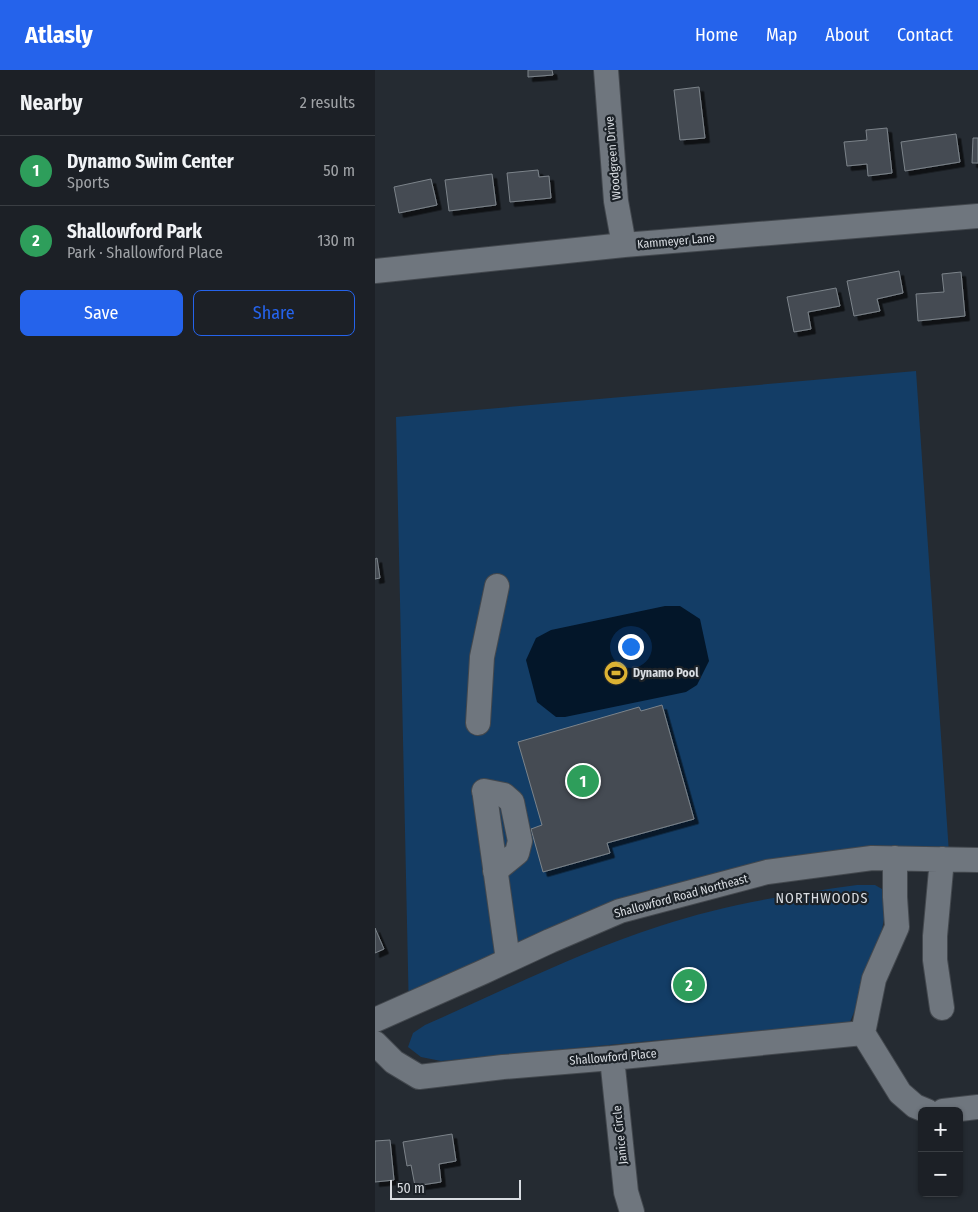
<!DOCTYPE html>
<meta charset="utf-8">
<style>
:root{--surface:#1c2026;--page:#292d32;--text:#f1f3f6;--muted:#a0a3a7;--line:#3a3e43;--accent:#2563eb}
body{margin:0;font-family:"Fira Sans Condensed",sans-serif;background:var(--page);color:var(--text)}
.controls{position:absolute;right:15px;bottom:15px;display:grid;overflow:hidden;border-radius:8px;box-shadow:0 1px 4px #0004}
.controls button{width:45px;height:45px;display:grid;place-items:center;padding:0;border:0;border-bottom:1px solid var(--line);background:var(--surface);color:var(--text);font:25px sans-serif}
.scale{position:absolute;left:15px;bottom:12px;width:131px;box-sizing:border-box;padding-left:5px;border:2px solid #d9dde2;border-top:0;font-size:14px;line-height:18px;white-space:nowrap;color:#d9dde2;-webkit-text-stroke:4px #1c2228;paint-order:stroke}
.you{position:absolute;left:255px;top:576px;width:18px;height:18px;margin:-12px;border:4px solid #fff;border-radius:50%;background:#1a73e8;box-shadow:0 0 0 8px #1a73e833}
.badge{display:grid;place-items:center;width:32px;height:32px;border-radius:50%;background:var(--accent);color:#fff;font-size:16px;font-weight:700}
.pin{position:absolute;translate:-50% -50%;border:2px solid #fff;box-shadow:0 1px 5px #0006}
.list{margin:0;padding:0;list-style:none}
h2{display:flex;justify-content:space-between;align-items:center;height:65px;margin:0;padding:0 20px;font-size:21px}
h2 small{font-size:16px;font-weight:400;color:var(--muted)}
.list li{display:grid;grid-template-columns:32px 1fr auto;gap:15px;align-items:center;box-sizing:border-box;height:70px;padding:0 20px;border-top:1px solid var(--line)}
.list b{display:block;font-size:19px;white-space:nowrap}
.list p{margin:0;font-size:16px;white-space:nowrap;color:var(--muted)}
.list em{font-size:16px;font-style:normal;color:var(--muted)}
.actions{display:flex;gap:10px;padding:15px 20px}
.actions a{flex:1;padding:11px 0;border:1px solid var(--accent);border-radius:8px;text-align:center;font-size:18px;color:var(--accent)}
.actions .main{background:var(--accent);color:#fff}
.map{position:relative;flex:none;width:603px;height:1142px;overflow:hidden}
header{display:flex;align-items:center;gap:30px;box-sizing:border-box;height:70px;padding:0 25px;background:var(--accent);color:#fff}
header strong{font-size:24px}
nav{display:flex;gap:28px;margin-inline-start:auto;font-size:18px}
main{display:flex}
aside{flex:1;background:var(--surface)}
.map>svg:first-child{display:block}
</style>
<header>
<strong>Atlasly</strong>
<nav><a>Home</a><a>Map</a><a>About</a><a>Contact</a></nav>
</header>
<main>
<aside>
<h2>Nearby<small>2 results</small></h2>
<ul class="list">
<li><span class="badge" style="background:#2e9e5b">1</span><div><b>Dynamo Swim Center</b><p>Sports</p></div><em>50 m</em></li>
<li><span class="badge" style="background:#2e9e5b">2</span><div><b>Shallowford Park</b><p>Park · Shallowford Place</p></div><em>130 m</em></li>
</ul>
<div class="actions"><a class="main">Save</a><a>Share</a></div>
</aside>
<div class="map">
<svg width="603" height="1142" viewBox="0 0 603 1142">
<defs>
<filter id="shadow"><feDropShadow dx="4.5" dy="4.5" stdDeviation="0" flood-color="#0009"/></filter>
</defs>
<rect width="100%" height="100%" fill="#252b32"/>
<path fill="#133d66" d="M541,301L574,783L411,803L221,852L34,945L21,347Z
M482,815H500L507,819L510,828V842L503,884L475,952L66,991L46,987L33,977L38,963L50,955C128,921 204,882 285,856C348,835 416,824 482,815Z"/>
<path fill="#031629" d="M290,536H305L325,549L334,591L322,615L311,622L190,647H181L162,632L151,590L161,568L176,560Z"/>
<path fill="#454c53" stroke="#7c838a" filter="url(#shadow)" d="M153,0H177L178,5L153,7Z
M324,17L330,68L305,70L299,20Z
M512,58L517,103L493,106L492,94L472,96L469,72L492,70L491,60Z
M581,64L585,92L530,101L526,72Z
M598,68H603V93H597Z
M163,100L164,107L174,106L176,128L135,132L132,103Z
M117,104L121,135L74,141L70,110Z
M56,109L62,135L24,143L19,117Z
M524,201L528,223L502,229L505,241L479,246L472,211Z
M586,202L590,246L543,251L541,224L569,222L567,204Z
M461,218L465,236L433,242L436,259L419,262L412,227Z
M2,488L5,508L0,509V489Z
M287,635L319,749L232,773L235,783L168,802L156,759L167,755L143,672L264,637L266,641Z
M0,858L9,879L0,883Z
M77,1064L81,1091L64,1094L66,1112L40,1116L36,1095L32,1096L28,1072Z
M15,1070L19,1110L0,1112V1071Z"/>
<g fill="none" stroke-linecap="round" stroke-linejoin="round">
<defs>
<path id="minor" d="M231,0L241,131L249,175
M0,201L249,175L603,146
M103,653L107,587L122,516
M109,721L129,725L137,732L145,771L142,783L120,801
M110,726L133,890
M520,788V827L522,857L499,909L488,963L525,1023L540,1036L552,1041
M567,789L560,866V890L567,938
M0,950L108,902L175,871L245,841L392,802L497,788L603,790
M0,973L19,992L44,1007L128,997L237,988L488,963
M237,988L251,1122L257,1142
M568,1041L603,1037"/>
</defs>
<use href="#minor" stroke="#43484e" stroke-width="26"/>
<use href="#minor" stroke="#6f767e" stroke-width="24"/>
</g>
<defs>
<symbol id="stadium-disc" viewBox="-11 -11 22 22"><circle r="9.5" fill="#dcb233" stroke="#1c2228"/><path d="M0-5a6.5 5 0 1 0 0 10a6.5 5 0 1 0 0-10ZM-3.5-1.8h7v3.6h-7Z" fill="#111"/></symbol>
</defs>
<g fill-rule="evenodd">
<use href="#stadium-disc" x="227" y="589" width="28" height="28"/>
</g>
<g text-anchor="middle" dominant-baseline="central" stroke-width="4.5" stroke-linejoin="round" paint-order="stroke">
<g font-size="12" fill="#d9dde2" stroke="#1c2228">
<text transform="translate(238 88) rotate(-95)">Woodgreen Drive</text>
<text transform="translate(301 171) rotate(-5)">Kammeyer Lane</text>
<text transform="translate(306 826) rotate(-15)">Shallowford Road Northeast</text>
<text transform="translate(238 987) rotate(-5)">Shallowford Place</text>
<text transform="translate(245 1065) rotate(-96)">Janice Circle</text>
</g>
<g font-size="12" font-weight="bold" fill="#d9dde2" stroke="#1c2228" text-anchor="start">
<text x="258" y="603">Dynamo Pool</text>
</g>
<g font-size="14" letter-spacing="1" fill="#d9dde2" stroke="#1c2228">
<text x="447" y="828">NORTHWOODS</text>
</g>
</g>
</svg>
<div class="controls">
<button>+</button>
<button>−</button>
</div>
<div class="scale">50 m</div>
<div class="you"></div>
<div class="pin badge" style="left:208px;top:711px;background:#2e9e5b">1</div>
<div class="pin badge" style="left:314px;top:915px;background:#2e9e5b">2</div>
</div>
</main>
